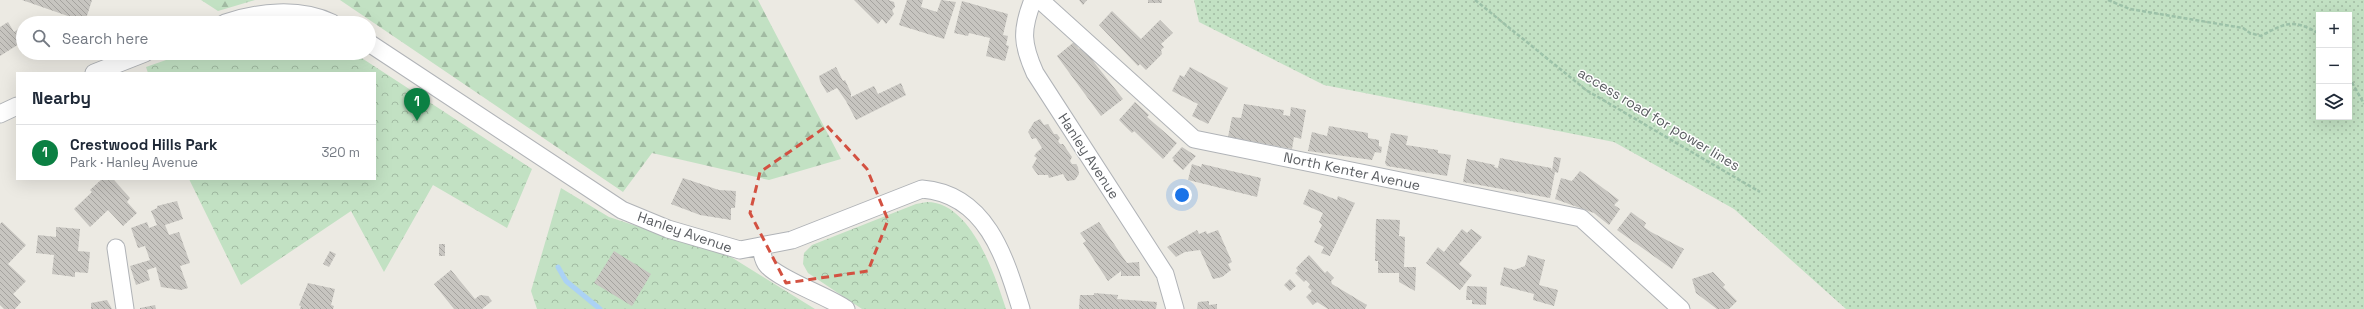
<!DOCTYPE html>
<meta charset="utf-8">
<style>
:root{--surface:#fff;--page:#f2f2f3;--text:#1f2937;--muted:#747a83;--line:#e0e1e3;--accent:#0b8043}
body{margin:0;font-family:"Space Grotesk",sans-serif;background:var(--page);color:var(--text)}
.controls{position:absolute;right:12px;top:12px;display:grid;overflow:hidden;border-radius:0px;box-shadow:0 4px 16px #0002}
.controls button{width:36px;height:36px;display:grid;place-items:center;padding:0;border:0;border-bottom:1px solid var(--line);background:var(--surface);color:var(--text);font:20px sans-serif}
.you{position:absolute;left:1182px;top:195px;width:14px;height:14px;margin:-10px;border:3px solid #fff;border-radius:50%;background:#1a73e8;box-shadow:0 0 0 6px #1a73e833}
.badge{display:grid;place-items:center;width:26px;height:26px;border-radius:50%;background:var(--accent);color:#fff;font-size:13px;font-weight:700}
.pin{position:absolute;translate:-50% -33px;filter:drop-shadow(0 1px 2px #0008)}
.pin::after{content:'';position:absolute;top:21px;width:14px;height:12px;background:inherit;clip-path:polygon(0 0,100% 0,50% 100%)}
.list{margin:0;padding:0;list-style:none}
h2{display:flex;justify-content:space-between;align-items:center;height:52px;margin:0;padding:0 16px;font-size:17px}
h2 small{font-size:13px;font-weight:400;color:var(--muted)}
.list li{display:grid;grid-template-columns:26px 1fr auto;gap:12px;align-items:center;box-sizing:border-box;height:56px;padding:0 16px;border-top:1px solid var(--line)}
.list b{display:block;font-size:15px;white-space:nowrap}
.list p{margin:0;font-size:13px;white-space:nowrap;color:var(--muted)}
.list em{font-size:13px;font-style:normal;color:var(--muted)}
.icon{flex:none;width:22px;height:22px;fill:none;stroke:currentColor;stroke-width:2;stroke-linecap:round;stroke-linejoin:round}
.map{position:relative;flex:none;width:2364px;height:309px;overflow:hidden}
.search{position:absolute;background:var(--surface);box-shadow:0 4px 16px #0002;left:16px;top:16px;width:360px;height:44px;display:flex;align-items:center;gap:10px;box-sizing:border-box;padding:0 14px;border-radius:22px;color:var(--muted);font-size:15px}
.panel{position:absolute;background:var(--surface);box-shadow:0 4px 16px #0002;left:16px;top:72px;width:360px;height:108px;border-radius:0px}
.map>svg:first-child{display:block}
</style>
<div class="map">
<svg width="2364" height="309" viewBox="0 0 2364 309">
<defs>
<pattern id="grass-dots" width="8" height="8" patternUnits="userSpaceOnUse"><rect width="8" height="8" fill="#c2e1c3"/><path d="M2 2h.1M6 6h.1" fill="none" stroke="#a1baa2" stroke-width="1.8" stroke-linecap="round"/></pattern>
<pattern id="forest-firs" width="22" height="20" patternUnits="userSpaceOnUse"><rect width="22" height="20" fill="#c2e1c3"/><path d="M5 1l3.5 6h-7zM16 11l3.5 6h-7z" fill="#a1baa2"/></pattern>
<pattern id="park-crowns" width="20" height="18" patternUnits="userSpaceOnUse"><rect width="20" height="18" fill="#c2e1c3"/><path d="M2 6a3 3 0 1 1 6 0M12 15a3 3 0 1 1 6 0" fill="none" stroke="#a1baa2"/></pattern>
<pattern id="building-back-hatch" width="6" height="6" patternUnits="userSpaceOnUse"><rect width="6" height="6" fill="#c7c5c0"/><path d="M-1 5l2 2M0 0l6 6M5-1l2 2" fill="none" stroke="#a5a39f"/></pattern>
</defs>
<rect width="100%" height="100%" fill="#eceae3"/>
<path fill="url(#grass-dots)" fill-rule="evenodd" d="M1194,0H2364V309H1846L1734,209L1614,142L1324,85L1199,22ZM2319,15H2349V117H2319Z"/>
<path fill="url(#forest-firs)" d="M201,0H255L218,11Z
M340,0H758L841,159L769,180L652,153L623,192Z"/>
<path fill="url(#park-crowns)" d="M186,53H354L532,169L507,228L433,185L384,272L351,211L241,285L189,179H375V73H148L146,67Z
M561,188L609,217L731,257L815,309H537L531,291Z
M927,202C971,202 995,275 1006,309H862L808,273L803,264L804,253L812,245L916,204Z"/>
<g fill="none" stroke-linecap="round" stroke-linejoin="round">
<path stroke="#abd2f4" stroke-width="5" d="M558,267L566,281L600,309"/>
</g>
<path fill="url(#building-back-hatch)" d="M22,0H92L85,22Z
M854,0H888L894,2L895,7L892,10L894,14L886,24L882,19L878,24Z
M907,0H923L921,7L937,12L941,0L956,2L944,39L899,25Z
M1079,0H1087L1083,5Z
M1148,0H1162V3H1148Z
M962,1L1008,14L1003,35L1008,36L1006,45L1009,46L1005,61L986,56L990,38L969,33L968,36L954,33Z
M1112,11L1141,39L1160,20L1173,33L1161,44L1164,47L1161,50L1162,54L1146,70L1140,64L1138,66L1099,25Z
M8,22L14,32L23,26V44L20,46L19,44L0,56V27Z
M1074,42L1079,49L1082,47L1123,99L1101,116L1057,56Z
M836,67L843,81L845,80L851,93V97L874,86L878,94L901,83L906,95L856,120L846,101L837,88L827,93L820,81L819,76Z
M1190,67L1228,88L1208,124L1192,116L1198,104L1172,91L1180,75L1184,77Z
M1135,102L1149,115L1147,117L1177,143L1163,159L1134,131L1132,133L1119,120Z
M1244,104L1284,110L1283,115L1290,116L1291,107L1306,110L1301,139L1294,137L1292,149L1228,137L1232,117L1241,118Z
M1040,119L1044,125L1048,124L1054,134H1057L1060,138L1058,141L1060,144H1063L1072,157L1070,161L1072,164H1076L1078,167L1079,174L1075,180L1067,181L1063,174L1049,178L1048,175H1038L1032,167L1037,158L1034,156L1037,152L1042,148L1036,138L1032,139L1028,132L1034,122Z
M1329,126L1368,133V138L1379,140V146L1382,147L1381,153L1375,152L1372,160L1308,151L1312,132L1327,136Z
M1391,133L1408,136L1406,145L1438,150V153L1451,155L1447,176L1387,166L1385,163Z
M1182,147L1196,156L1183,170L1173,161L1174,159L1172,158Z
M1554,157L1561,158L1558,173L1555,172L1550,198L1463,182L1467,159L1495,165L1494,167L1498,168L1500,158L1551,168L1552,171Z
M1192,164L1201,167L1202,164L1261,178L1257,197L1188,180Z
M1580,171L1619,200L1614,205L1620,209L1609,225L1594,213L1555,199L1561,178L1572,181Z
M683,178L719,190L736,191L735,208H731V220L700,215L671,204Z
M102,179H113L130,198L127,202L137,213L123,226L108,210L90,227L74,209L92,192L90,190Z
M1309,189L1337,200L1338,196L1355,203L1330,256L1321,253L1324,247L1314,242L1322,225L1319,222L1323,213L1303,204Z
M177,201L183,219L165,225L169,235L179,232L190,263L180,266L188,288L181,290L161,287L156,267L147,270L150,280L136,285L130,266L150,260L145,246L138,248L131,228L147,222L149,228L157,225L151,211L157,208V206Z
M1631,212L1646,223L1644,227L1651,232L1684,249L1672,269L1617,230Z
M1376,219L1400,220L1399,236L1405,237L1404,267H1416L1415,291L1399,282V273H1378V261H1375Z
M2,222L26,245L8,264L26,281L13,294L21,302L15,309H4L0,305V224Z
M1099,222L1127,263L1139,262L1140,276H1121V271L1108,281L1083,243L1086,241L1080,233Z
M56,227L80,229L78,251L90,252L88,273L75,272V277L52,274L54,255L36,253L38,235L56,237Z
M1462,229L1467,233L1471,229L1482,237L1459,264L1472,275L1460,290L1426,263L1438,247L1444,252Z
M1197,230L1199,234L1206,231L1207,234L1218,230L1232,262L1228,264L1231,270L1222,277L1213,279L1200,250L1185,252L1176,257L1167,247Z
M439,244H445V256H439Z
M330,251L336,254L329,267L323,264Z
M614,251L651,274L632,306L594,283Z
M1309,255L1325,273L1327,271L1334,278L1331,281L1332,284L1367,305L1365,309H1328L1317,302L1313,305L1306,297L1312,291L1308,287L1310,284L1306,280L1304,282L1295,273L1298,271L1296,268Z
M1528,255L1545,260L1539,285L1558,290L1554,306L1533,300L1534,294L1500,285L1504,267L1514,270L1525,266Z
M451,270L475,299L480,295L488,296L492,301L482,309H454L434,284Z
M1713,272L1725,285L1723,287L1737,301L1729,309H1717L1696,293L1692,279Z
M1290,279L1296,286L1290,291L1284,285Z
M308,283L335,289L331,305L334,306L333,309H300L301,306L299,305Z
M1467,286L1487,287L1486,305L1472,304V300H1466Z
M1094,293L1118,295L1117,299L1157,302L1156,309H1079L1080,295H1094Z
M107,300L112,309H91V303Z
M1209,301V305L1217,304V309H1197L1198,302Z
M155,305L156,309H140V308Z"/>
<g fill="none" stroke-linecap="round" stroke-linejoin="round">
<defs>
<path id="minor" d="M1033,0C1021,30 1022,44 1035,73L1165,274L1175,309
M1040,0L1194,139L1581,218L1681,309
M225,23C258,12 299,7 332,23
M369,43L622,210L668,229L740,250L792,240L922,189C986,194 1005,257 1021,309
M94,73L145,53
M0,114L17,106
M761,247C762,253 763,261 767,265C780,280 826,295 846,309
M116,248L125,309"/>
</defs>
<use href="#minor" stroke="#b0b3b7" stroke-width="19"/>
<path stroke="#9cc1a8" stroke-width="2.5" stroke-dasharray="4 2" stroke-linecap="butt" d="M1475,0L1586,90L1760,192
M2108,0L2130,9L2243,28L2250,33L2261,36C2285,23 2294,18 2319,34
M2349,77L2364,104"/>
<use href="#minor" stroke="#fff" stroke-width="17"/>
</g>
<path fill="none" stroke="#d35141" stroke-width="3" stroke-dasharray="8 5" stroke-linejoin="round" d="M827,126L867,169L888,220L868,271L786,283L750,213L760,172Z"/>
<g text-anchor="middle" dominant-baseline="central" stroke-width="3" stroke-linejoin="round" paint-order="stroke">
<g font-size="14" fill="#5b5e62" stroke="#fff">
<text transform="translate(1659 119) rotate(31)">access road for power lines</text>
<text transform="translate(1089 156) rotate(57)">Hanley Avenue</text>
<text transform="translate(1352 171) rotate(12)">North Kenter Avenue</text>
<text transform="translate(685 232) rotate(19)">Hanley Avenue</text>
</g>
</g>
</svg>
<div class="controls">
<button>+</button>
<button>−</button>
<button><svg class="icon" aria-label="layers" viewBox="0 0 24 24"><path d="M12 4l9 5-9 5-9-5zM3 14l9 5 9-5"/></svg></button>
</div>
<div class="you"></div>
<div class="pin badge" style="left:417px;top:121px">1</div>
<div class="search"><svg class="icon" aria-label="search" viewBox="0 0 24 24"><circle cx="10" cy="10" r="6"/><path d="M15 15l6 6"/></svg>Search here</div>
<section class="panel">
<h2>Nearby<small></small></h2>
<ul class="list">
<li><span class="badge">1</span><div><b>Crestwood Hills Park</b><p>Park · Hanley Avenue</p></div><em>320 m</em></li>
</ul>
</section>
</div>
